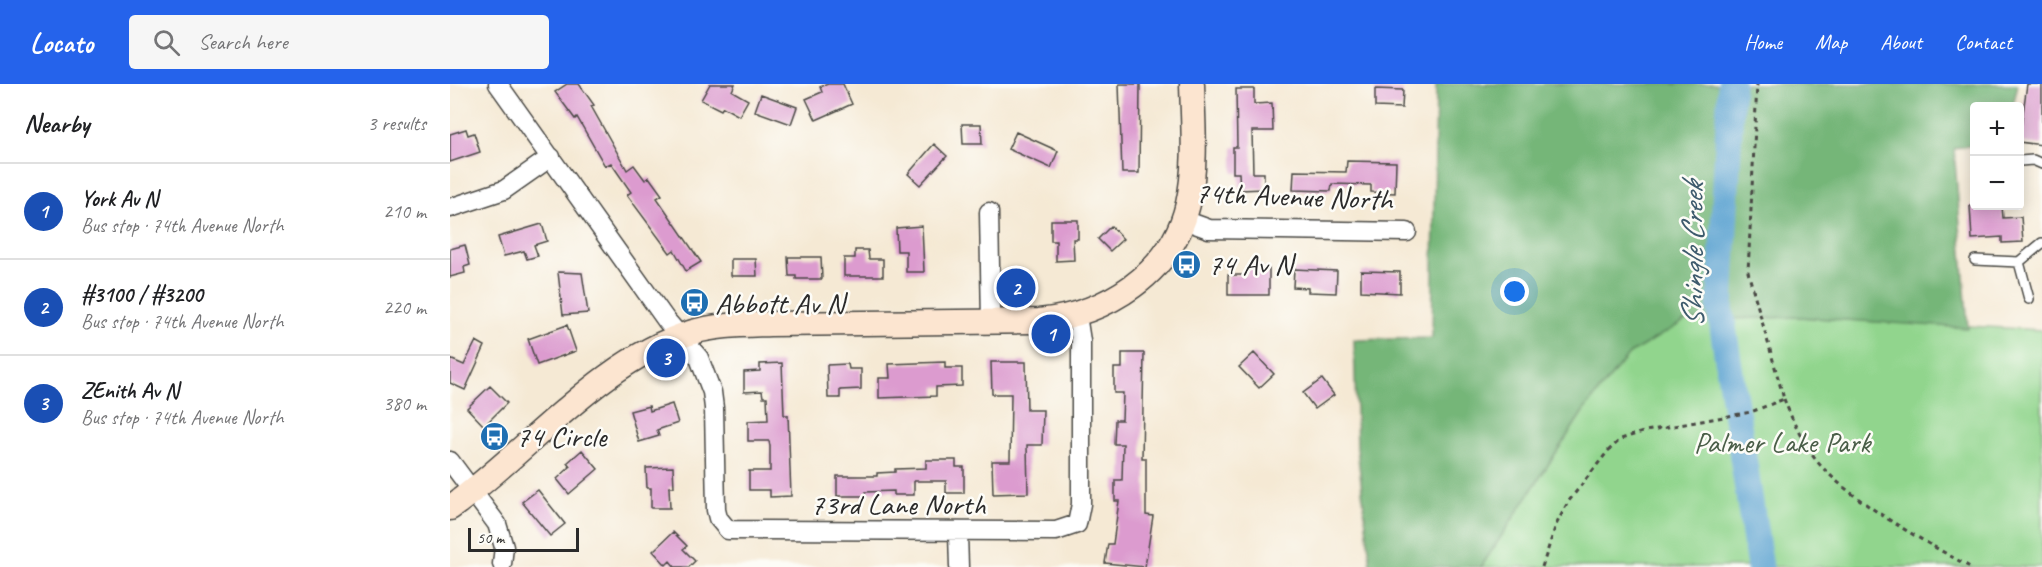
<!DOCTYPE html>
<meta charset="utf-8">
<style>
:root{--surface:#fff;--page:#f6f6f6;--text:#202124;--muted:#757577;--line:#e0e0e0;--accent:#2563eb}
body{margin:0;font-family:Caveat,sans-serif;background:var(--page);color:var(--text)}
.controls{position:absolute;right:18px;top:18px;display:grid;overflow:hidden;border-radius:6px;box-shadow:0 3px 15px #0003}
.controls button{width:54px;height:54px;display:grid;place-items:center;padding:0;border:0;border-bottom:2px solid var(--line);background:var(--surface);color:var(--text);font:30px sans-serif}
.scale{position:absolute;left:18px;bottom:15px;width:111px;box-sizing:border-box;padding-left:6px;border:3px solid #2b2b2b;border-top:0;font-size:16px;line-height:21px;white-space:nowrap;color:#2b2b2b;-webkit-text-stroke:4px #fdfcf7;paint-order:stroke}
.you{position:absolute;left:1065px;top:208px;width:21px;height:21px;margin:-15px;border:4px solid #fff;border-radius:50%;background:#1a73e8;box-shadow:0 0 0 9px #1a73e833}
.badge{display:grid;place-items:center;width:39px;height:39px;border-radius:50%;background:var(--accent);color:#fff;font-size:20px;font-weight:700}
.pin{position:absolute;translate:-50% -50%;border:3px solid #fff;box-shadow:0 2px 6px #0006}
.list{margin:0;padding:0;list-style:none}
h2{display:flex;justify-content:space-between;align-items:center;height:78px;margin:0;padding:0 24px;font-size:26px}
h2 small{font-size:20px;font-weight:400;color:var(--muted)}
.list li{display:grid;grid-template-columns:39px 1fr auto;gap:18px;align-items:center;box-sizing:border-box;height:96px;padding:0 24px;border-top:2px solid var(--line)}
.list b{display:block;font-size:22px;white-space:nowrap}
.list p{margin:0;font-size:20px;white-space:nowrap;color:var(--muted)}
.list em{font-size:20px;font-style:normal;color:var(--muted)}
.icon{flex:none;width:33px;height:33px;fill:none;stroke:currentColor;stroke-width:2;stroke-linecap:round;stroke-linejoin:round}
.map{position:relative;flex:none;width:1592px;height:483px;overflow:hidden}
header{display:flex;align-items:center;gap:36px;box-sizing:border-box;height:84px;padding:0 30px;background:var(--accent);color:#fff}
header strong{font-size:28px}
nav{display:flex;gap:33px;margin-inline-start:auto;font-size:21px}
.search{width:420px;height:54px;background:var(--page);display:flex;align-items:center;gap:15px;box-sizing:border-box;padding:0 21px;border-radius:6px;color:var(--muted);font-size:22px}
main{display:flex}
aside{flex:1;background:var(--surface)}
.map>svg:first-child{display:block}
</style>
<header>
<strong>Locato</strong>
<div class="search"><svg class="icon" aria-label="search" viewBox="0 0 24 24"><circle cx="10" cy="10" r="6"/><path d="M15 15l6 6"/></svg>Search here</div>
<nav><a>Home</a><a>Map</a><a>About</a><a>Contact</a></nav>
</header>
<main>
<aside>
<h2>Nearby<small>3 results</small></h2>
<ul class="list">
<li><span class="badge" style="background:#1a4fb4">1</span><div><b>York Av N</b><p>Bus stop · 74th Avenue North</p></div><em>210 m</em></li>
<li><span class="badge" style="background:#1a4fb4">2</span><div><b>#3100 / #3200</b><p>Bus stop · 74th Avenue North</p></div><em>220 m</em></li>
<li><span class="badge" style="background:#1a4fb4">3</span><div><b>ZEnith Av N</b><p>Bus stop · 74th Avenue North</p></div><em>380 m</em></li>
</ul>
</aside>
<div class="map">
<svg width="1592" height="483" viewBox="0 0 1592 483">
<rect width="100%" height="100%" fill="#fdfcf7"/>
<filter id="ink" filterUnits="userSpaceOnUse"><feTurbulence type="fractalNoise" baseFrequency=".0167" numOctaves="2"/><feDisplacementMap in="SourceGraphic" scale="12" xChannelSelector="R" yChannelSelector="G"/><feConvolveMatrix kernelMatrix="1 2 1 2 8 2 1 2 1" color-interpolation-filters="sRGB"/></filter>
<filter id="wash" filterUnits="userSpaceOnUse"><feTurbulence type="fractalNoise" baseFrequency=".008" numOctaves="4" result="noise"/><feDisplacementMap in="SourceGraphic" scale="24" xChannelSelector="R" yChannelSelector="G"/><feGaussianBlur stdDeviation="1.35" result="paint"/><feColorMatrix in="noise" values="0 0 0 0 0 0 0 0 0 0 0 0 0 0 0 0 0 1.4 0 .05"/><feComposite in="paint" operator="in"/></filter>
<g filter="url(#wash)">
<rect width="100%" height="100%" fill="#f5e9d4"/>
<path fill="#91d58d" stroke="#5e805c" stroke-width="1.5" d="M1349,233L1592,246V483H1031L1134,326L1179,270L1236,236Z"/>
<path fill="#74b678" stroke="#507052" stroke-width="1.5" d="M986,0H1568L1563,22H1524V61L1504,64L1518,244L1349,233L1236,236L1179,270L1134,326L1031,483H921L907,364L904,256L982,254Z"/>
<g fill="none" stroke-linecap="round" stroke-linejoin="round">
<path stroke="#5ba3d1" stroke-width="27" d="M1281,0L1270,224L1310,483"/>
</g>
<g id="blocks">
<path fill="#dc9bcf" d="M117,0H129L144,21L141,22L177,86L184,81L195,96L199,93L212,111L207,114L251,178L236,187L224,166L220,169L177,111L181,108L161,79L155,82L127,33L125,35L105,8Z
M260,0H285L282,7L298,16L289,32L273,23L271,26L251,16Z
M378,0H393L402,20L366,36L356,15L372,8L370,3Z
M669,0H690L689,89H672Z
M1577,0H1592V61L1569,58Z
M786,5H804V20L822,19L823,47H802L803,89H814V105L790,106L789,89H783V63H787Z
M925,5L953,6L952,24L925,23Z
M311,10L347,23L341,40L305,27Z
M512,40H531L532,60H513Z
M16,45L18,51L24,49L30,68L0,78V50Z
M566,48L608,67L601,84L558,65Z
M484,60L497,72L470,101L458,90Z
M897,77L946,78L945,109L921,108V101L882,100L881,107L843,106L844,87L896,88Z
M1520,122H1552L1553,134L1571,133L1573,158L1552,159V153L1522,155Z
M601,136H628V155H623L624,176L606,177V157H601Z
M92,140L97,157L84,161L88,172L77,175L74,167L54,172L48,153Z
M472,142L474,188H456V167H447L446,144Z
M661,142L673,155L660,167L648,155Z
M15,161L20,181L14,183L15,189L0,193V165Z
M405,166H418L419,175H433V192H394V174H405Z
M338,173H371L372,195H346V192H339Z
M281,175H306L307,192H281Z
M797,185H819V211H778V191H797Z
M844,185L887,187L886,209L858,208V204L843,203Z
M911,187L950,188V209L911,207Z
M108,188L132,189L138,229L113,231Z
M117,241L126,267L87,281L78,255Z
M26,257L35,262L15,306L0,299V275L14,281Z
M672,269H694L692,374H696V431L703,432L695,483L655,479L658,460H663L669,417H665V396H672L673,360H664L665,336H672L673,309H664V284H672Z
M804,269L824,290L809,304L789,283Z
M495,278V284H512V302L486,303V312L429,314V294H440L439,280Z
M541,278H576L577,326H593L592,361H577L578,409L543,410L542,377H560L561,310H542Z
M332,279L334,331H338L341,412L320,413V406H299V387H320V362L319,357H298V337L318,336L317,313H313L312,307L294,308V288L310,287V280Z
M398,280L399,285H411V305L390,306V314H378L377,281Z
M872,295L884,311L865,325L853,309Z
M40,302L57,319L34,342L17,324Z
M222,320L228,339L207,346L209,352L189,358L180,327L199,322L200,327Z
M132,366L148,385L119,410L107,395L120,383L117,379Z
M476,376H506V383H514V409H496V397H464V411H444V407L415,408V412H387V392H427V389L445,388V385L476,384Z
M223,383L224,403H219L220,424H201V404H197L196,384Z
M88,406L115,440L100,452L72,418Z
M223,448L237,462L233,465L245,477L239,483H225L220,477L216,481L203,467Z"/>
</g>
</g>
<g filter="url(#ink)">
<use href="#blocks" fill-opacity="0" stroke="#494844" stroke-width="1.5"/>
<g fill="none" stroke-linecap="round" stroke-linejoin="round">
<defs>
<path id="lane" d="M1570,77L1583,76L1592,80
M1525,176L1569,178L1592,159
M1569,178L1579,215"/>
<path id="street" d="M48,0L216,236L249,274L262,308L264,324L266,426L268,434L278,446L606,447L627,440L631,420V257L627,231
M0,124L54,106L101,73
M539,128L541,238
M734,136L759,145L957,148
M0,377L47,440L54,463L52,480
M508,449L509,483"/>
<path id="secondary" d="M0,424C77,369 151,275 243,248C267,241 294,241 320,240L589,237C656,230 722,190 738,120C747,81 743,40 742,0"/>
</defs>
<use href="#lane" stroke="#494844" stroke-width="12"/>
<use href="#street" stroke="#494844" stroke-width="21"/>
<use href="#secondary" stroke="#494844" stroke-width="27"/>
<path stroke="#494844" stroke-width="3" stroke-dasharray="4.5 4.5" stroke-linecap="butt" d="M1334,315C1343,338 1355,365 1372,383C1409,422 1472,456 1520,483
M1092,483L1106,441L1118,418L1158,367L1171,355L1196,347L1301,328L1334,315L1298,188L1307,0"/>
<use href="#lane" stroke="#fff" stroke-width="9"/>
<use href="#street" stroke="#fff" stroke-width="18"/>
<use href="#secondary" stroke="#fce5d0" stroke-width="24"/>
</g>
</g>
<defs>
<symbol id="bus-disc" viewBox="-11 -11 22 22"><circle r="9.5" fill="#1f6fb2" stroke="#fdfcf7"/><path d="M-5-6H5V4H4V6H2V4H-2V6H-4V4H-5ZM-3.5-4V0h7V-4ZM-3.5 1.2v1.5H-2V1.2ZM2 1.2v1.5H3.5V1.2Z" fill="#fff"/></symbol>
</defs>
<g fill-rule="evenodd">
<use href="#bus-disc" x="720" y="164" width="33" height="33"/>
<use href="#bus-disc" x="228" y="202" width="33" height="33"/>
<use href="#bus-disc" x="28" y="336" width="33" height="33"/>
</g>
<g text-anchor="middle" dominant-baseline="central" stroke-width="5" stroke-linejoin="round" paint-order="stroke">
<g font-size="30" fill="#2b2b2b" stroke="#fdfcf7">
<text transform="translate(844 112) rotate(2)">74th Avenue North</text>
<text x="448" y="420">73rd Lane North</text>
</g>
<g font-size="30" fill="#2b2b2b" stroke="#fdfcf7" text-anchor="start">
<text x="758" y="180">74 Av N</text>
<text x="265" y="219">Abbott Av N</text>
<text x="66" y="352">74 Circle</text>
</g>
<g font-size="30" fill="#4a5e48" stroke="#fdfcf7">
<text x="1332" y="358">Palmer Lake Park</text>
</g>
<g font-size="32" font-style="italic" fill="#3e5b6d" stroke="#fdfcf7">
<text transform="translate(1242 171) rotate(-90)">Shingle Creek</text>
</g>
</g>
</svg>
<div class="controls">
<button>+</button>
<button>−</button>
</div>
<div class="scale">50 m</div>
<div class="you"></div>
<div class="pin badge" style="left:601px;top:250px;background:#1a4fb4">1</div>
<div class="pin badge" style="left:566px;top:204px;background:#1a4fb4">2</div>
<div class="pin badge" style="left:216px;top:274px;background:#1a4fb4">3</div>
</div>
</main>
